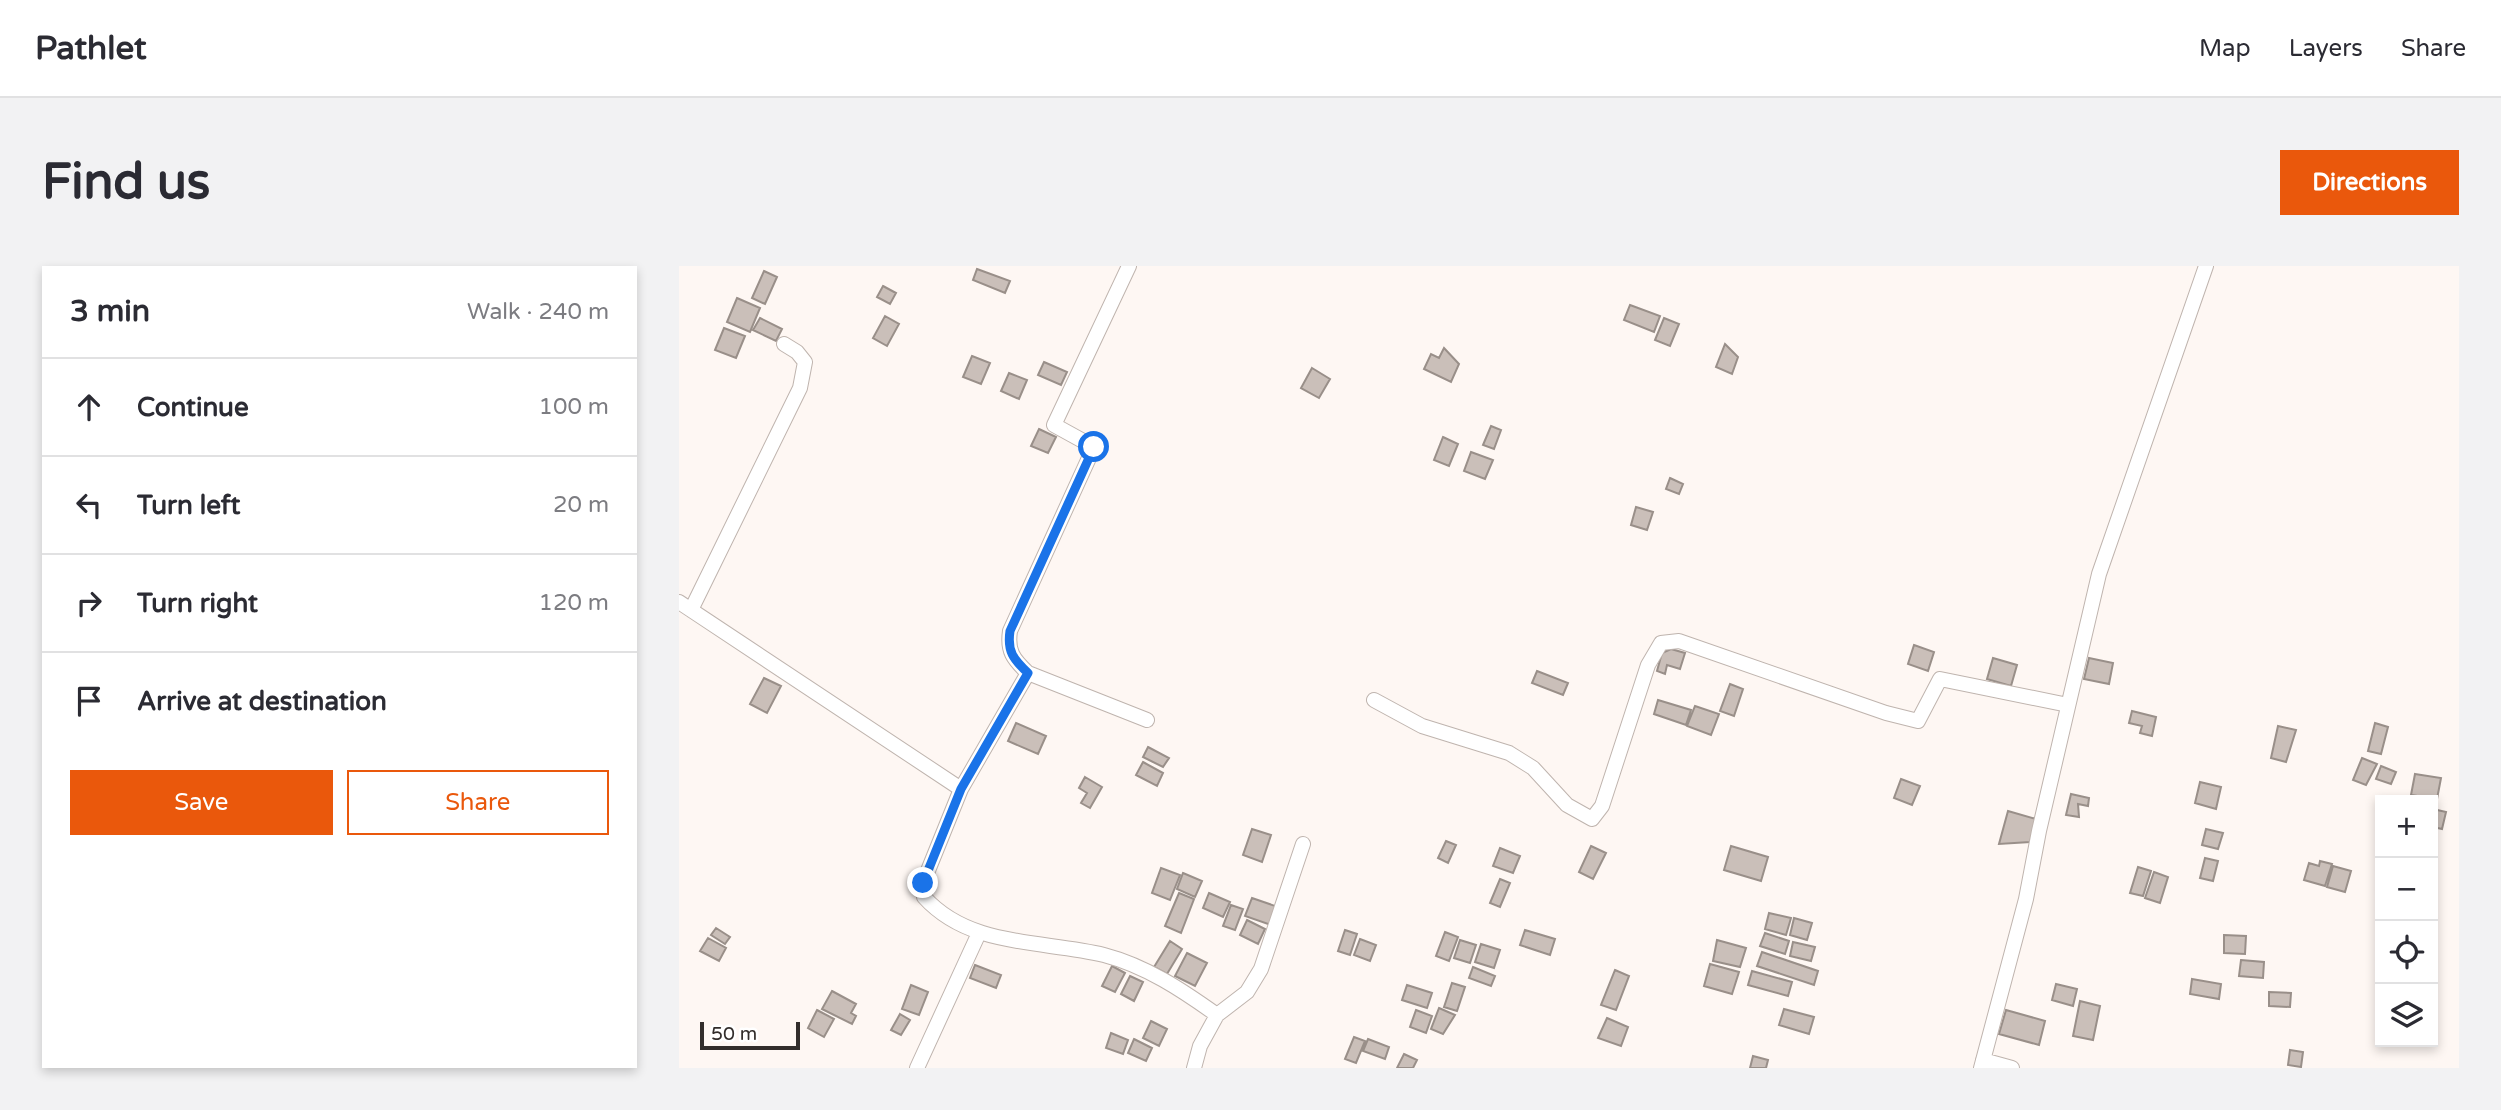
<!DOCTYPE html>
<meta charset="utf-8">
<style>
:root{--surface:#fff;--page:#f2f2f3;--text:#2b2b33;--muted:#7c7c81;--line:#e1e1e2;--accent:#ea580c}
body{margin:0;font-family:"Varela Round",sans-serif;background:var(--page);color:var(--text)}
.controls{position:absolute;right:21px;bottom:21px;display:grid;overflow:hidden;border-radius:0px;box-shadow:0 4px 10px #0003}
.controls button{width:63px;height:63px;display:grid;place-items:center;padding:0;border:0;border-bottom:2px solid var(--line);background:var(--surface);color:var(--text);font:35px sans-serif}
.scale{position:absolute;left:21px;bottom:18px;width:100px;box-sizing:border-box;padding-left:7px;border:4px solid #322d2b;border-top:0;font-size:19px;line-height:24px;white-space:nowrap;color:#322d2b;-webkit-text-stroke:5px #fff;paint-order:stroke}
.stop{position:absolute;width:21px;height:21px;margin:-16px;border:5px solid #1a73e8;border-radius:50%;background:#fff}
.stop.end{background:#1a73e8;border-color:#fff;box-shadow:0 2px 7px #0008}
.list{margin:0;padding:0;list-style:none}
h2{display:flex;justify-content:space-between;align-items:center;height:91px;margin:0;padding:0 28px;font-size:30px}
h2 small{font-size:23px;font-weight:400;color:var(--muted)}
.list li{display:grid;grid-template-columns:46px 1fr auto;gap:21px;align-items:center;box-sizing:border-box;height:98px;padding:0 28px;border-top:2px solid var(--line)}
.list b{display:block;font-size:26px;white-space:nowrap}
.list em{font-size:23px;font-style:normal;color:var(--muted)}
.actions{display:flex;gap:14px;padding:21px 28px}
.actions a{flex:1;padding:16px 0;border:2px solid var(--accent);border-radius:0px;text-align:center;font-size:24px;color:var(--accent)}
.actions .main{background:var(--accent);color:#fff}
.icon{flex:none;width:38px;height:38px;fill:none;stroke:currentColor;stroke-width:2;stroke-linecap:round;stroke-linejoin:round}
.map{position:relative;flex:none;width:1780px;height:802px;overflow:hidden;border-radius:0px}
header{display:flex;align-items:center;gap:42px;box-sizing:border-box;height:98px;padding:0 35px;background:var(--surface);border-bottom:2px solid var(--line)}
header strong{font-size:33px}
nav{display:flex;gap:38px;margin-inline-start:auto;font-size:24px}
.intro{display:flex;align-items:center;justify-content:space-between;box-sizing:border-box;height:168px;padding:0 42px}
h1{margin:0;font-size:49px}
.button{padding:18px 32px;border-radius:0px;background:var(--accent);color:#fff;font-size:24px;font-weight:700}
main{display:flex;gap:42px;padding:0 42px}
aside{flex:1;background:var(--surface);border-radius:0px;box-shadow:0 4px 10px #0003}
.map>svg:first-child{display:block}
</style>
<header>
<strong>Pathlet</strong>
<nav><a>Map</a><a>Layers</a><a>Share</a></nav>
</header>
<div class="intro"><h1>Find us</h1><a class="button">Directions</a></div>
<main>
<aside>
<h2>3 min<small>Walk · 240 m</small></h2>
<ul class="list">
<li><svg class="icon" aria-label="ahead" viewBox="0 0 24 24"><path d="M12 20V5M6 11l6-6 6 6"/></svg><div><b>Continue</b></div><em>100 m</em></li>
<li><svg class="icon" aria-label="left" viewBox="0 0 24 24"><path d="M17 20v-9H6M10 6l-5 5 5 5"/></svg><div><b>Turn left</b></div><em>20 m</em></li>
<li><svg class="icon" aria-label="right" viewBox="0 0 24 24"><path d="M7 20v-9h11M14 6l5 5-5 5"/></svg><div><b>Turn right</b></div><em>120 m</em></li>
<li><svg class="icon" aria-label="arrive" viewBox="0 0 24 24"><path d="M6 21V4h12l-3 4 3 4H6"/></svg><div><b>Arrive at destination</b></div></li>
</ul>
<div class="actions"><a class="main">Save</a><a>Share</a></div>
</aside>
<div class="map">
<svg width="1780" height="802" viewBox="0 0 1780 802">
<rect width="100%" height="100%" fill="#fef7f3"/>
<path fill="#cabfb9" stroke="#998f89" stroke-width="2" d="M298,3L331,15L326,27L294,14Z
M85,5L98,11L86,38L73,32Z
M204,20L217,27L211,38L198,31Z
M58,32L81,42L71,66L48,56Z
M951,39L981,50L975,66L945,54Z
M206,50L220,58L208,80L194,72Z
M81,52L103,63L97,75L74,64Z
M985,52L1000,58L991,80L976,74Z
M45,62L66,70L57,92L36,84Z
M1046,78L1059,91L1053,108L1037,101Z
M765,82L780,98L772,116L745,103L752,88L760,92Z
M293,90L311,97L302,118L284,111Z
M365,96L388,106L382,119L359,109Z
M633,102L651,113L640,132L622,122Z
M330,107L348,114L340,133L322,125Z
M812,160L822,164L815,183L804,179Z
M360,163L377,171L369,187L352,180Z
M764,171L779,178L770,200L755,194Z
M792,186L814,194L806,213L785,205Z
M991,212L1004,218L1000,228L987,223Z
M957,241L974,246L968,264L952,259Z
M1235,379L1255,386L1249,405L1229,398Z
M992,383L1006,387L1001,403L988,399L986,408L978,405L983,387Z
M1314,392L1338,399L1332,420L1308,413Z
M1410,392L1434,397L1430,418L1405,413Z
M858,405L889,417L884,429L853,417Z
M85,412L102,420L88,447L71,438Z
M1051,418L1064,423L1055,450L1041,445Z
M979,434L1012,444L1007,459L975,448Z
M1016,440L1040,448L1032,469L1008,460Z
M1453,445L1477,451L1473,470L1461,467L1463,460L1450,457Z
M337,457L367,470L359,488L329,475Z
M1696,457L1709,461L1702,488L1689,485Z
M1599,460L1617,464L1607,496L1592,492Z
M469,481L490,492L484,501L464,491Z
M1683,492L1698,498L1687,519L1674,514Z
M464,496L484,507L478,520L457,509Z
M1702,500L1717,506L1712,518L1697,513Z
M1736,508L1762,512L1758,533L1732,529Z
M406,511L423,521L411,542L402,537L408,527L400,522Z
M1222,513L1241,520L1233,539L1215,532Z
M1521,516L1542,521L1537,543L1516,537Z
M1392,528L1410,532L1409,540L1399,538L1400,551L1387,549Z
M1754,543L1767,546L1763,563L1754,561Z
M1329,545L1357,553L1351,576L1320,578Z
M573,563L592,569L583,596L564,589Z
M1527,563L1544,567L1539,583L1523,579Z
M767,575L777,579L769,597L759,592Z
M912,580L927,587L914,613L900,606Z
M1052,580L1089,591L1082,615L1045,604Z
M821,582L841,590L834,607L814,600Z
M1526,592L1539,595L1534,615L1521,612Z
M1641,595L1653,598L1646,620L1625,614L1630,597L1640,600Z
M1654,600L1672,605L1666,626L1648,621Z
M1459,601L1472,605L1464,630L1451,627Z
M482,602L501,609L491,634L473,627Z
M1475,606L1489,611L1481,637L1466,632Z
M504,607L523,615L516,631L498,623Z
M821,613L831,617L821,641L811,637Z
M500,627L515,633L502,667L486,660Z
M530,627L551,636L544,651L524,642Z
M573,632L599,641L592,659L566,650Z
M552,639L564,643L556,664L544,660Z
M1090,647L1112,652L1107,669L1086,663Z
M1115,652L1133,657L1128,674L1111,669Z
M568,654L586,663L579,678L561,669Z
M37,662L51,671L46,678L32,669Z
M666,664L678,668L671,689L659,685Z
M846,664L876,673L871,689L841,679Z
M766,666L779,671L770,695L757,690Z
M1086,667L1110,675L1106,688L1081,680Z
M1545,669L1567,670L1566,688L1545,687Z
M29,672L47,682L40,695L21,685Z
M681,673L697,679L691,695L675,689Z
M781,674L797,679L791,697L775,692Z
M1038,674L1067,682L1061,701L1034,695Z
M491,675L503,683L488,708L475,701Z
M1114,676L1136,681L1132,695L1111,690Z
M802,678L821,684L815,702L796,696Z
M1083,686L1139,705L1135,719L1078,700Z
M508,687L528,697L516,720L496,710Z
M1562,694L1585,696L1584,712L1560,710Z
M1031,698L1060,706L1053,728L1025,720Z
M296,699L322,709L317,722L291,712Z
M433,700L446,707L436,726L423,720Z
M794,701L816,710L812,720L790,712Z
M936,704L950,710L937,744L922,739Z
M1073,705L1113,716L1109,730L1069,719Z
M451,710L464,716L455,735L442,728Z
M1513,713L1542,718L1540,733L1511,728Z
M773,717L786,721L778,745L765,741Z
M1377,718L1398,723L1394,740L1373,734Z
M232,719L249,726L240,749L223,743Z
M728,719L753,727L748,742L723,734Z
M153,725L177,738L172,747L177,750L173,758L143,743Z
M1590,726L1612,727L1611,741L1590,740Z
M1401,735L1421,740L1414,774L1394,770Z
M760,742L776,749L764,768L752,763Z
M1105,743L1135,751L1130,768L1100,759Z
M138,744L155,753L145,771L129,762Z
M737,744L753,750L747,767L731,761Z
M1327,744L1366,755L1360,779L1320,768Z
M221,748L231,754L222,769L212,764Z
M928,752L949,761L942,780L919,772Z
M472,755L488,763L480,780L464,772Z
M432,767L449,774L444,788L427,782Z
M675,771L686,775L677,797L666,793Z
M455,773L473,782L467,795L449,787Z
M689,773L710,781L706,793L684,785Z
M1611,784L1624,786L1622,801L1609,799Z
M725,788L738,794L734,802H718Z
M1074,790L1089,794L1087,802H1071Z"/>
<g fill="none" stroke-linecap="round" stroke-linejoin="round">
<defs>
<path id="street" d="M450,0L375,159L415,181L331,365C328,385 334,393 349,407L468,454
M0,336L282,523
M12,344L121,122L126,96L118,86L105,78
M349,407L282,523L244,617L245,631C291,682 364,674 425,689C467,700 503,724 538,749
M695,434L743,460L830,487L854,502L888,539L913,553L923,540L969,399L982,377L1000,375L1207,447L1239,455L1261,413L1389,439
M1304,794L1333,802
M238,802L300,667
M515,802L521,780L538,749L568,726L582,703L624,578
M1302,802L1347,633L1360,565L1420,308L1527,0"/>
</defs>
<use href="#street" stroke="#bfb4ae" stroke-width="16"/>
<use href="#street" stroke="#fff" stroke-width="14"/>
</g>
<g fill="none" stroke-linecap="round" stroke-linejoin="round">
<path stroke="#1a73e8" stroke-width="9" d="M244,617L282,523L349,407C334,393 328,385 331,365L415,181"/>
</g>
</svg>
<div class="controls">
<button>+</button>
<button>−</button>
<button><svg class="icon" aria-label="locate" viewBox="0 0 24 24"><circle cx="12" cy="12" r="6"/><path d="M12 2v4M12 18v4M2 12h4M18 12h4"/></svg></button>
<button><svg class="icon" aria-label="layers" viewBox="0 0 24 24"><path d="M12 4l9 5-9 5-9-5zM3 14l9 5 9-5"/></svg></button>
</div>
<div class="scale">50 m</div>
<div class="stop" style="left:415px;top:181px"></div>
<div class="stop end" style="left:244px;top:617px"></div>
</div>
</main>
